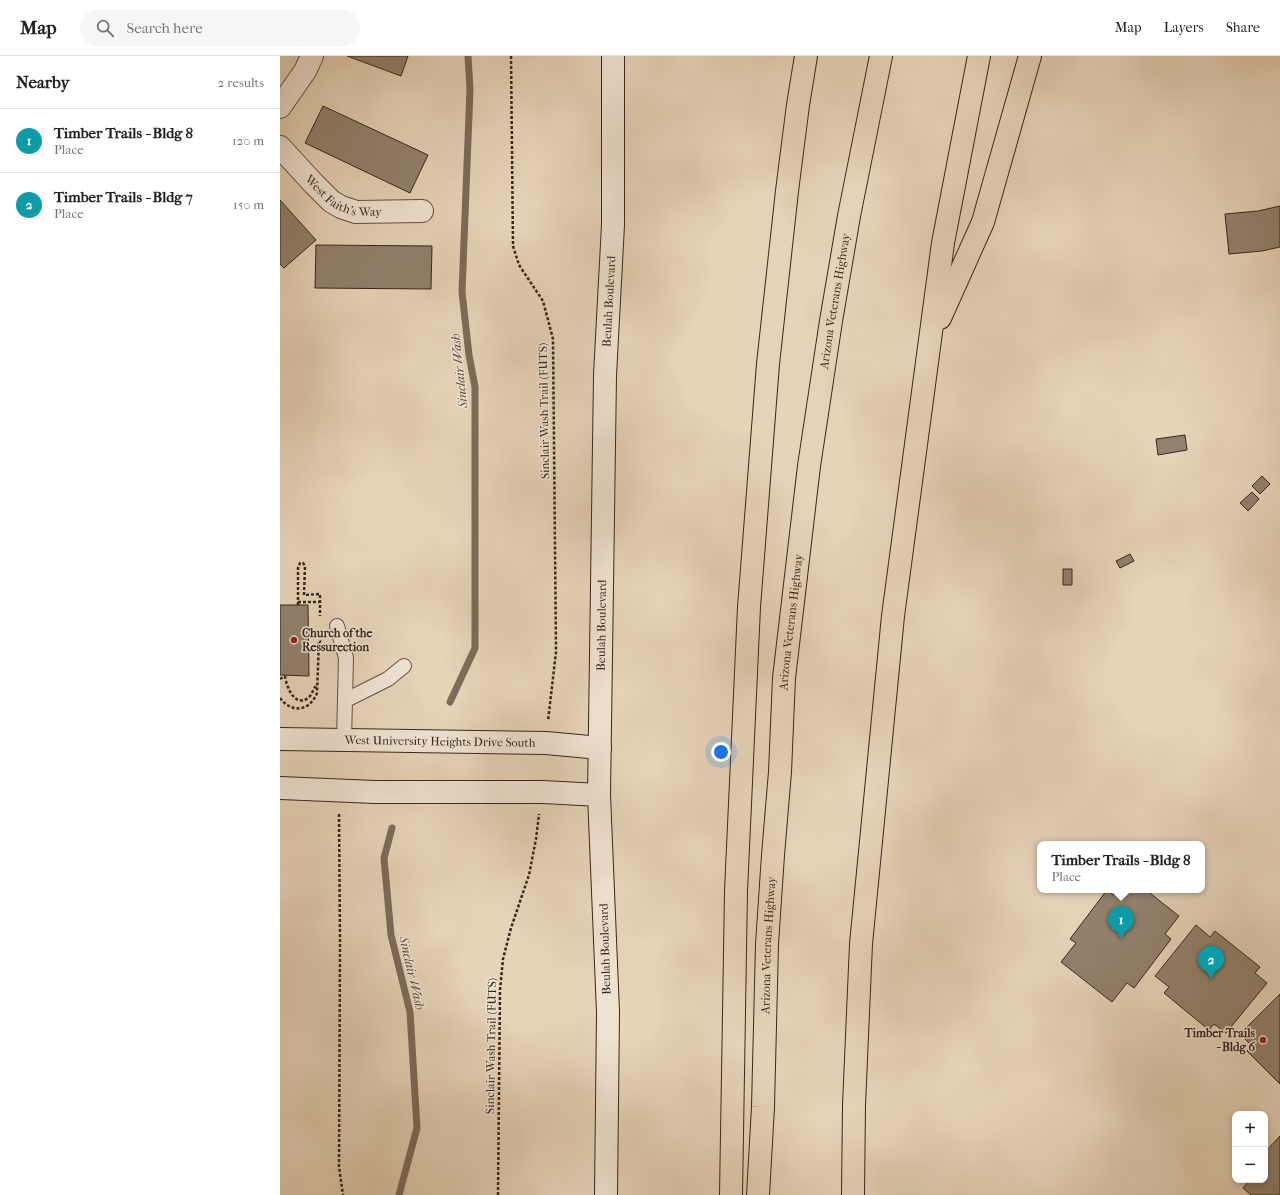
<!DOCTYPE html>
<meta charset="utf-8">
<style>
:root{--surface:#fff;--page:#f6f6f6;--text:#222;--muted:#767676;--line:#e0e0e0;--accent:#2563eb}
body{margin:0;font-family:"IM FELL French Canon",serif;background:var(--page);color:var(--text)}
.controls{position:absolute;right:12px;bottom:12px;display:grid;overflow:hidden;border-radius:8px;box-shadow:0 2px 6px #0003}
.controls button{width:36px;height:36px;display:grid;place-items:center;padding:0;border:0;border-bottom:1px solid var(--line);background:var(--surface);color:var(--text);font:20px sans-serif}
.you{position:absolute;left:441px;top:696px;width:14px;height:14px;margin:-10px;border:3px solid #fff;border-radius:50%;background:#1a73e8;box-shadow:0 0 0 6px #1a73e833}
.badge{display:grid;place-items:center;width:26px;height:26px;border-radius:50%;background:var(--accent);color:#fff;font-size:13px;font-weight:700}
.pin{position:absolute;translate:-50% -33px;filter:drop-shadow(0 1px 2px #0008)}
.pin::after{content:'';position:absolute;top:21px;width:14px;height:12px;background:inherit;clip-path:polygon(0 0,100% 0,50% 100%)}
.popup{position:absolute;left:757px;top:785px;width:168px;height:52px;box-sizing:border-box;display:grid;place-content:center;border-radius:8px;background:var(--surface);filter:drop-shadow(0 1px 3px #0005);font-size:13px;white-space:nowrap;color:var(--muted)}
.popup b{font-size:15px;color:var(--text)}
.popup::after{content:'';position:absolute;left:50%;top:100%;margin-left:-8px;border:8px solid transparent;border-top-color:var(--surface)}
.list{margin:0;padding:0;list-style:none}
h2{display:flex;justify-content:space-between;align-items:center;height:52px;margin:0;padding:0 16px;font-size:17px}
h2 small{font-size:13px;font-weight:400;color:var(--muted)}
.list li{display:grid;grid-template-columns:26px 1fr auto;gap:12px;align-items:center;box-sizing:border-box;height:64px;padding:0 16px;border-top:1px solid var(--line)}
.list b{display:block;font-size:15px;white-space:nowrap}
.list p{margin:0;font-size:13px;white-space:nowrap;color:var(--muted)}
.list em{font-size:13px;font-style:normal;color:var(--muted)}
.icon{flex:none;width:22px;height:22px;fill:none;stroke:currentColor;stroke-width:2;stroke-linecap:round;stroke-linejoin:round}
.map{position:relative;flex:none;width:1000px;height:1139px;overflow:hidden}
header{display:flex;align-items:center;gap:24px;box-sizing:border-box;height:56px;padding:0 20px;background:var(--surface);border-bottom:1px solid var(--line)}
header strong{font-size:19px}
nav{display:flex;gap:22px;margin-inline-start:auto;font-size:14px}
.search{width:280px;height:36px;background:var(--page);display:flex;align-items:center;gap:10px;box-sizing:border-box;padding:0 14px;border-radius:22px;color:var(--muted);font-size:15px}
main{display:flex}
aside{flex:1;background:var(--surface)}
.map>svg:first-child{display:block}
</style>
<header>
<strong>Map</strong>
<div class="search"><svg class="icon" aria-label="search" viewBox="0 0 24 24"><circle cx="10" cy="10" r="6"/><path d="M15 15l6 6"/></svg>Search here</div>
<nav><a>Map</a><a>Layers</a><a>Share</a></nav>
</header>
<main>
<aside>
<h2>Nearby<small>2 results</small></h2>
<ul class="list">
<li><span class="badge" style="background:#0f9aa8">1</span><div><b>Timber Trails - Bldg 8</b><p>Place</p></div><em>120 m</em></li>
<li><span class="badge" style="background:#0f9aa8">2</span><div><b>Timber Trails - Bldg 7</b><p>Place</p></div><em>150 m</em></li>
</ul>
</aside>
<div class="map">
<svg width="1000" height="1139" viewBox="0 0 1000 1139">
<rect width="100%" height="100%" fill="#e6d3b8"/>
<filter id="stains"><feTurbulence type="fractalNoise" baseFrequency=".005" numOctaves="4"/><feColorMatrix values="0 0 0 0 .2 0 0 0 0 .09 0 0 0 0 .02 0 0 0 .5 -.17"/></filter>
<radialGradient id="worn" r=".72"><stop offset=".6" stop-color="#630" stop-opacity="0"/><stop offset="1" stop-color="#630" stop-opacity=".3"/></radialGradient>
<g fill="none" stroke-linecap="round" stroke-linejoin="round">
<path stroke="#7c6c59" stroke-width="7" d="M170,646L195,592V331L189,299L182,236L190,33L188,0
M112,772L104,802L111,879L130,956L137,1072L119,1139"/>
</g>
<path fill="#92816d" stroke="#36281b" d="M67,0H128L121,20Z
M43,50L148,99L130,137L25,87Z
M0,144L36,184L4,212L0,208Z
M1000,150V191L982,195L949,198L945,158L978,155Z
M36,189L152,190L151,233L35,232Z
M905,379L907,394L878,399L876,383Z
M982,420L990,428L980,438L972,430Z
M972,436L979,443L968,455L960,447Z
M850,498L854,505L840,512L836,505Z
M783,513H792V529H783Z
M0,549H28L29,620L0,619Z
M827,834L833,839L837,834H866L899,860L885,878L891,883L854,932L847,927L832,946L781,906L796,887L790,883Z
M916,869L930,881L935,875L980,911L975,917L987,927L946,977L934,968L929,974L884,937L889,931L875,920Z
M1000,938V1028L967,995L972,990L960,978Z
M1000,1080V1139H971L963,1132L970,1124H985V1096Z"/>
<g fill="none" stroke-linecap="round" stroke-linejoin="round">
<defs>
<path id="lane" d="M57,570L66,602L64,684
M66,644L108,623L124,610"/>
<g id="street">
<path d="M0,51L25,15L32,0"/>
<path id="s1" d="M0,91L34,128L51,145L61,151L76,156L142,155"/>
</g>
<g id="secondary">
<path id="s2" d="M0,683L266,687L320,692"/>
<path d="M0,732L95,736H263L319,739"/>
<path id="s3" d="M326,1139L328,956L319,739L325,319L333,169V0"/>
</g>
<g id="highway">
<path d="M660,262L703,166L750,0"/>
<path d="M451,1139L456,835L469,551L488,308L507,135L518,49L526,0"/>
<path id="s4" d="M478,1139L483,1051L487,888L493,799L500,716L504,622L529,410L551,265L569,160L601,0"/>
<path d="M573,1139L574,1049L581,888L613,560L663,187L699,0"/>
</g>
</defs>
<use href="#lane" stroke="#625342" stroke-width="16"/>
<use href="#street" stroke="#625342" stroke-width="24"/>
<use href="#secondary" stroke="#36281b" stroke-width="24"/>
<use href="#highway" stroke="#36281b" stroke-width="24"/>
<path stroke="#36281b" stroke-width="2.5" stroke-dasharray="3 2" stroke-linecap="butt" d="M231,0L233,190L239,209L263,245L273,283L276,596L268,665
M18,546H40
M18,549V512L20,507H23L25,510L24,539L40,538V560
M5,620C6,629 14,652 28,642C33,638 33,632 37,629
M0,623L5,620
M0,642C12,658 30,655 37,637L39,585L41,586
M59,758L60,888L59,1111L63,1139
M218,1139L220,934L223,903L231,872L249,819L256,783L259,758"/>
<use href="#lane" stroke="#efe2d1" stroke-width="14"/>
<use href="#street" stroke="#efe2d1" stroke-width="22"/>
<use href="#secondary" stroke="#efe2d1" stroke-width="22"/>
<use href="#highway" stroke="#e6d3b8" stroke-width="22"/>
</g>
<g fill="#8f2418" stroke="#efe2d1" stroke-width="1.5">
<circle cx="14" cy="584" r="4"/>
<circle cx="983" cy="984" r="4"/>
</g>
<g text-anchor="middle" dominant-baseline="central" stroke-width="3" stroke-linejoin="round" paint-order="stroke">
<g font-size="12" fill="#36281b" stroke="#efe2d1">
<text stroke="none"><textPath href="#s1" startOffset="84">West Faith's Way</textPath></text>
<text stroke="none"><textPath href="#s4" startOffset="898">Arizona Veterans Highway</textPath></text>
<text stroke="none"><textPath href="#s3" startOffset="894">Beulah Boulevard</textPath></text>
<text transform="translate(264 355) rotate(-91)">Sinclair Wash Trail (FUTS)</text>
<text stroke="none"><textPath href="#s4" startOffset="574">Arizona Veterans Highway</textPath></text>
<text stroke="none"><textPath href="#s3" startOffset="570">Beulah Boulevard</textPath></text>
<text stroke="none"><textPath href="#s2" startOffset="160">West University Heights Drive South</textPath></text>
<text stroke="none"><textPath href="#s4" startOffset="250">Arizona Veterans Highway</textPath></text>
<text transform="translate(325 893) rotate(-92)">Beulah Boulevard</text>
<text transform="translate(211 990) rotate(-89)">Sinclair Wash Trail (FUTS)</text>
</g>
<g font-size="12" font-weight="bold" fill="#36281b" stroke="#efe2d1" text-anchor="start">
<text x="22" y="577">Church of the<tspan x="22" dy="14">Ressurection</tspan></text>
<text x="975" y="977" text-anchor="end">Timber Trails<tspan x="975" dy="14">- Bldg 6</tspan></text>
</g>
<g font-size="13" font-style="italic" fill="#594a3a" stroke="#efe2d1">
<text transform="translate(179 315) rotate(-96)">Sinclair Wash</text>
<text transform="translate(132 917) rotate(77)">Sinclair Wash</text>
</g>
</g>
<rect width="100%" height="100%" filter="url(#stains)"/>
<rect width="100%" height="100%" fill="url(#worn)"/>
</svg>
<div class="controls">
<button>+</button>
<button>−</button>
</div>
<div class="you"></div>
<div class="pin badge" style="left:841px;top:883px;background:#0f9aa8">1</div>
<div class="popup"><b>Timber Trails - Bldg 8</b>Place</div>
<div class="pin badge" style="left:931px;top:923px;background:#0f9aa8">2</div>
</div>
</main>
